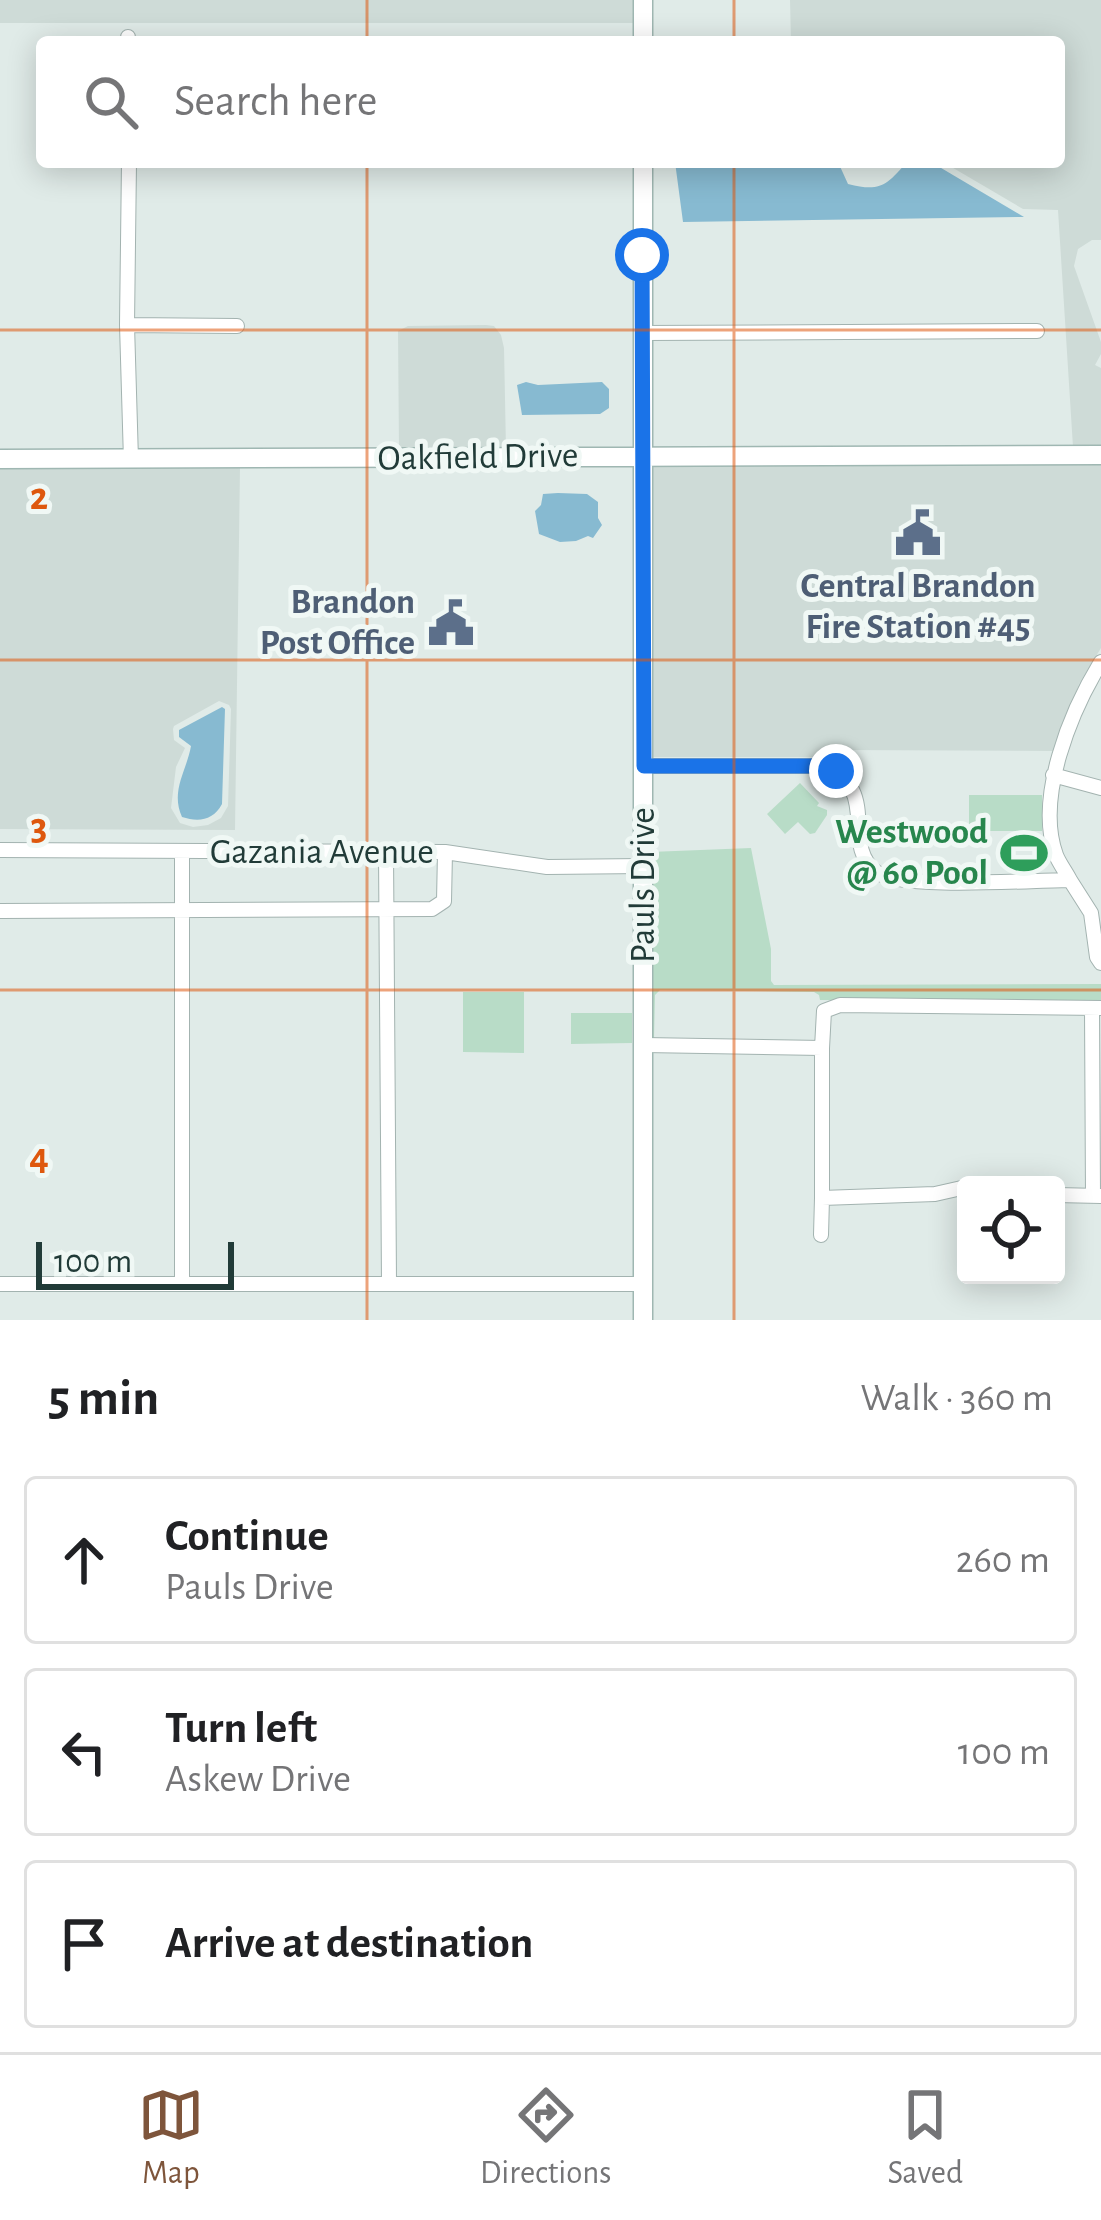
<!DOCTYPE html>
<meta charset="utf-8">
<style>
:root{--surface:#fff;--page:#f2f2f2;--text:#202124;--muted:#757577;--line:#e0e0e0;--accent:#7e553b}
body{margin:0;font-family:"Alegreya Sans",sans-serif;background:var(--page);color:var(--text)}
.controls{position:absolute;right:36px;bottom:36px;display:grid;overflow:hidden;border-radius:12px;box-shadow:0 6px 30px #0003}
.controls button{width:108px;height:108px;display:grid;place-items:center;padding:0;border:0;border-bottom:3px solid var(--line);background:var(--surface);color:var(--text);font:60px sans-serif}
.scale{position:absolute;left:36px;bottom:30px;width:198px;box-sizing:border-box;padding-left:12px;border:6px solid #213b38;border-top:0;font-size:33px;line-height:42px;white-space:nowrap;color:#213b38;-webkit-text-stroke:9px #f0f8f5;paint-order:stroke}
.stop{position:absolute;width:36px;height:36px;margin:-27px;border:9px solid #1a73e8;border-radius:50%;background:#fff}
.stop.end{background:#1a73e8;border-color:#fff;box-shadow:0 3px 12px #0008}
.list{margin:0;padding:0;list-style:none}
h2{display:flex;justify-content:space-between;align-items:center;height:156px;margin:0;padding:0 48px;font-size:51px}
h2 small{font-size:39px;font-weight:400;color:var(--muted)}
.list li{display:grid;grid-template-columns:78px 1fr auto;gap:36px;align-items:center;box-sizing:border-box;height:168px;margin:0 24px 24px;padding:0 24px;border:3px solid var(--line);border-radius:12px}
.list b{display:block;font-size:45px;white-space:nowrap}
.list p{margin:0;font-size:39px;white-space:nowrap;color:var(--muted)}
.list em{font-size:39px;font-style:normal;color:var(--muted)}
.icon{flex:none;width:66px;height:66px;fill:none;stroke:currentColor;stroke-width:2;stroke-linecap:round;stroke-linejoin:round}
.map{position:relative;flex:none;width:1101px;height:1320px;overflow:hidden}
.search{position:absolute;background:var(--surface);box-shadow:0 6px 30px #0003;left:36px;right:36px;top:36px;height:132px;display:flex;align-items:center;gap:30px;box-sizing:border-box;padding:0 42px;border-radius:12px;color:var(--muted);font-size:45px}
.sheet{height:732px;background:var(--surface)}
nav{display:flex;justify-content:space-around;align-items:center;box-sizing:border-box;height:168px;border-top:3px solid var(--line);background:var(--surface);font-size:33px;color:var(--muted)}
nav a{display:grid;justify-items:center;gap:6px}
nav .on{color:var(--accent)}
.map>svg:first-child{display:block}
</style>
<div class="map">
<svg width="1101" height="1320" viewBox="0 0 1101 1320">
<rect width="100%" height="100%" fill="#e0ebe8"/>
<path fill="#cedbd7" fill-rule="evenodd" d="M0,0H636V23H0Z
M790,0H1101V240H1092L1078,249L1074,266L1101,342V354L1095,365L1101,368V447H1073L1058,210L1023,209L943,162H1059V42H791Z
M486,325L494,326L501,335L504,348L506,449L399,450L398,331L408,326Z
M1101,462V648L1079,684L1055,751L839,750L834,752L833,757H650L649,463Z
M0,467H240L235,830L0,829ZM219,701L229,705L231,709L228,806L221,818L208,825L193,827L180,823L171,808L176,767L185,748L174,740L173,729L174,726Z"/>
<path fill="#b8dcc7" d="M800,783L819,803L817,806L827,810V815L815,833L810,834L798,822L785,834L767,814Z
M969,795H1042V831H969Z
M751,848L771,949V981L774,985L1101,984V1003L820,1000L819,995L814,992L660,990L655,995L654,1038H651L650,852Z
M463,992H524V1053L463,1052Z
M571,1013H632V1043L571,1044Z"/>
<path fill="#87bad1" d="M675,162H838L848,184C880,192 886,186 907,162H931L1024,217L683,222Z
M526,382L538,385L602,382L609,389V408L600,414L522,415L517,385Z
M558,493L587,494L598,502V518L602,525L593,538L588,536L576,541L560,542L539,534L535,511L541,505L543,494Z
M222,707L225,709L222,804C213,821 198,822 182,817C170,791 187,770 191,746L179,737V730Z"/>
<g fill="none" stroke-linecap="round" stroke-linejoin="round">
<defs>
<path id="street" d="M128,37V42
M129,162L127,325L131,460
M127,325L237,326
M642,333L1037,331
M643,766H820C884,787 839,843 876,872C900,890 1034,880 1070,880L1091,913L1097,957L1101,963
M1053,775L1101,788
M0,850L445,852L547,867L643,866
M182,851V1282
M386,852L389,1283
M1070,880C1066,872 1059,863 1056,855C1035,797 1071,711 1101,662
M0,911L432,909L444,901L445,852
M1092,1008L1093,1196
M644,1045L822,1048L824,1011L840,1005L1101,1008
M822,1048V1198L935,1194L966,1187
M1056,1195L1101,1196
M821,1235L822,1198
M0,1284H643"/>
<path id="secondary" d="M643,0V42
M643,162V1320
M0,459L1101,455"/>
</defs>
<use href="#street" stroke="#a3b3b0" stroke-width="16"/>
<use href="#secondary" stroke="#9fb7b2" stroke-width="21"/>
<use href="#street" stroke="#fff" stroke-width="14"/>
<use href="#secondary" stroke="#fff" stroke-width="18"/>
</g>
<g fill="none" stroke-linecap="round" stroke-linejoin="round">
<path stroke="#1a73e8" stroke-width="15" d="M642,255L644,766H820L836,771"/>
</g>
<path fill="none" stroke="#de580e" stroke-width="3" stroke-opacity="0.55" d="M367,0V42M734,0V42M367,162V1320M734,162V1320M0,330H1101M0,660H1101M0,990H1101"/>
<defs>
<symbol id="civic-bare" viewBox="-9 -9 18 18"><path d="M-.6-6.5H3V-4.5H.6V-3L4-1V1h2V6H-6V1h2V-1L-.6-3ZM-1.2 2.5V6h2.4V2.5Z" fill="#5c6f8a" stroke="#f0f8f5" stroke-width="2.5" paint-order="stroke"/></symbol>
<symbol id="stadium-bare" viewBox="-9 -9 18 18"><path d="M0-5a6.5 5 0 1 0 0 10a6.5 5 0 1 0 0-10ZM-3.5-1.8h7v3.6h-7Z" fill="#2e9e5b" stroke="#f0f8f5" stroke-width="2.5" paint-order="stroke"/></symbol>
</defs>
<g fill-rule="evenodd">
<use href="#civic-bare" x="885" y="500" width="66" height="66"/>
<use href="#civic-bare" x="418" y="590" width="66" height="66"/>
<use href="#stadium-bare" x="991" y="820" width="66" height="66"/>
</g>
<g text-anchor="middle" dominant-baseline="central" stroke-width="10" stroke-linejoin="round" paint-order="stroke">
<g font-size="36" fill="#213b38" stroke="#f0f8f5">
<text transform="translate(478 457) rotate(-1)">Oakfield Drive</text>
<text x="322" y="852">Gazania Avenue</text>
<text transform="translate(643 885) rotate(-90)">Pauls Drive</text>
</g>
<g font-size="36" font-weight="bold" fill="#4e5e75" stroke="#f0f8f5">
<text x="918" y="586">Central Brandon<tspan x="918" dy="41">Fire Station #45</tspan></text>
<text x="415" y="602" text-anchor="end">Brandon<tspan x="415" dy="41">Post Office</tspan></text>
</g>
<g font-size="36" font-weight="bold" fill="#27864d" stroke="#f0f8f5" text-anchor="end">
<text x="988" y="832">Westwood<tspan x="988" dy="41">@ 60 Pool</tspan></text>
</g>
</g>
<g font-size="39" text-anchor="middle" font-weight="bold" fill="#de580e" stroke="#f0f8f5" stroke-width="10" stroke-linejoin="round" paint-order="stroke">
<text x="39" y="509">2</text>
<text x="39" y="839">3</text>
<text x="39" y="1169">4</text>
</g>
</svg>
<div class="controls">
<button><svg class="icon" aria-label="locate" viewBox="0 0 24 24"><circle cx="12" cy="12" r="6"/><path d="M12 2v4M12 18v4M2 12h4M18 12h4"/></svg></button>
</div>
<div class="scale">100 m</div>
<div class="stop" style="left:642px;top:255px"></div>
<div class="stop end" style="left:836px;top:771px"></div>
<div class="search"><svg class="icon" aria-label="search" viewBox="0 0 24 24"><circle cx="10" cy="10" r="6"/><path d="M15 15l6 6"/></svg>Search here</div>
</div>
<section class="sheet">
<h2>5 min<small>Walk · 360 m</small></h2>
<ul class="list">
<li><svg class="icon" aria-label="ahead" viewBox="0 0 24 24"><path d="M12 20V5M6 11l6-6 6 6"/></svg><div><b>Continue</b><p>Pauls Drive</p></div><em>260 m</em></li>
<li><svg class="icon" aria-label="left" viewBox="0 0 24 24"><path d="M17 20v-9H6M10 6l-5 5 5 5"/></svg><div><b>Turn left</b><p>Askew Drive</p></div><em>100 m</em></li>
<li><svg class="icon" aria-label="arrive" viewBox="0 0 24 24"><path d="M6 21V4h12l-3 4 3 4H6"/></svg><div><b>Arrive at destination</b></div></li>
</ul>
</section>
<nav>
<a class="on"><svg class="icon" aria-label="map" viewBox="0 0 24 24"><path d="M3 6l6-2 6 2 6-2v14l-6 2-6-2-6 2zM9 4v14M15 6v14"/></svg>Map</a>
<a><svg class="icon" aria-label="directions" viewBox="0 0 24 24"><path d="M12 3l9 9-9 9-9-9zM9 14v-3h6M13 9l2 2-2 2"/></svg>Directions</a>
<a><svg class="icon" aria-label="saved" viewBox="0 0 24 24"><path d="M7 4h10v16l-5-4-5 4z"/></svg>Saved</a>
</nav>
